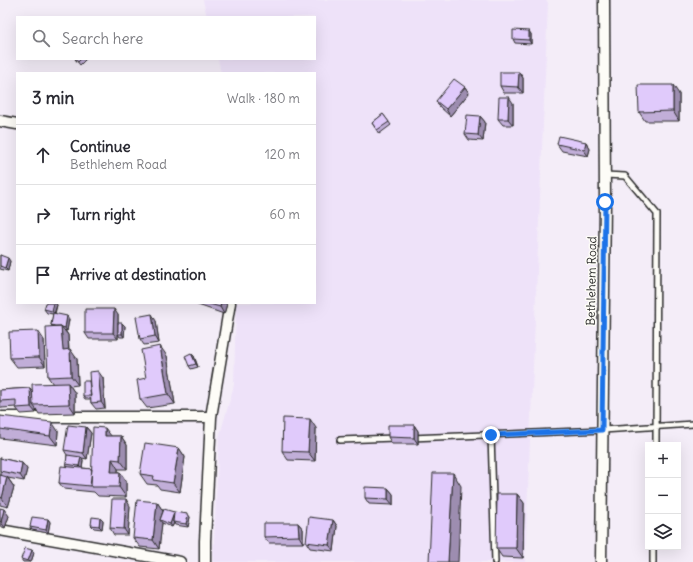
<!DOCTYPE html>
<meta charset="utf-8">
<style>
:root{--surface:#fff;--page:#f2f2f3;--text:#2b2b33;--muted:#7c7c81;--line:#e1e1e2}
body{margin:0;font-family:Delius,sans-serif;background:var(--page);color:var(--text)}
.controls{position:absolute;right:12px;bottom:12px;display:grid;overflow:hidden;border-radius:0px;box-shadow:0 4px 16px #0002}
.controls button{width:36px;height:36px;display:grid;place-items:center;padding:0;border:0;border-bottom:1px solid var(--line);background:var(--surface);color:var(--text);font:20px sans-serif}
.stop{position:absolute;width:12px;height:12px;margin:-9px;border:3px solid #1a73e8;border-radius:50%;background:#fff}
.stop.end{background:#1a73e8;border-color:#fff;box-shadow:0 1px 4px #0008}
.list{margin:0;padding:0;list-style:none}
h2{display:flex;justify-content:space-between;align-items:center;height:52px;margin:0;padding:0 16px;font-size:17px}
h2 small{font-size:13px;font-weight:400;color:var(--muted)}
.list li{display:grid;grid-template-columns:26px 1fr auto;gap:12px;align-items:center;box-sizing:border-box;height:60px;padding:0 16px;border-top:1px solid var(--line)}
.list b{display:block;font-size:15px;white-space:nowrap}
.list p{margin:0;font-size:13px;white-space:nowrap;color:var(--muted)}
.list em{font-size:13px;font-style:normal;color:var(--muted)}
.icon{flex:none;width:22px;height:22px;fill:none;stroke:currentColor;stroke-width:2;stroke-linecap:round;stroke-linejoin:round}
.map{position:relative;flex:none;width:693px;height:562px;overflow:hidden}
.search{position:absolute;background:var(--surface);box-shadow:0 4px 16px #0002;left:16px;top:16px;width:300px;height:44px;display:flex;align-items:center;gap:10px;box-sizing:border-box;padding:0 14px;border-radius:0px;color:var(--muted);font-size:15px}
.panel{position:absolute;background:var(--surface);box-shadow:0 4px 16px #0002;left:16px;top:72px;width:300px;height:232px;border-radius:0px}
.map>svg:first-child{display:block}
</style>
<div class="map">
<svg width="693" height="562" viewBox="0 0 693 562">
<rect width="100%" height="100%" fill="#f4edf8"/>
<filter id="ink" filterUnits="userSpaceOnUse"><feTurbulence type="fractalNoise" baseFrequency=".025" numOctaves="2"/><feDisplacementMap in="SourceGraphic" scale="8" xChannelSelector="R" yChannelSelector="G"/><feConvolveMatrix kernelMatrix="1 2 1 2 8 2 1 2 1" color-interpolation-filters="sRGB"/></filter>
<g filter="url(#ink)">
<path fill="#eee2f9" d="M203,0H546L548,3L525,562H213L219,438L234,385L236,303H315V73H221L218,59H315V17H207Z"/>
<g fill="none" stroke-linecap="round" stroke-linejoin="round">
<defs>
<path id="lane" d="M605,175L625,176L657,214L656,445
M491,435L495,562
M411,438L603,430L693,424
M340,440L395,438
M653,562V547"/>
<path id="street" d="M0,121L17,124
M0,417H211
M0,530L180,562
M205,562V541L211,417L230,303
M601,562L605,202L604,0"/>
</defs>
<use href="#lane" stroke="#2b2b2b" stroke-width="8"/>
<use href="#street" stroke="#2b2b2b" stroke-width="13"/>
<use href="#lane" stroke="#fdfcf7" stroke-width="5"/>
<use href="#street" stroke="#fdfcf7" stroke-width="10"/>
</g>
<path fill="#c1aed8" stroke="#2b2b2b" d="M531,34V44L515,43L513,39Z
M75,59H86L80,65Z
M519,72L523,78V93H504L500,86Z
M465,87L469,93L450,116L440,107L436,101Z
M679,94V121H645L639,112Z
M513,103V125H503L498,119Z
M383,114L391,125L379,134L372,123Z
M480,116L485,122L483,141L469,140L465,134Z
M586,142L590,149L588,156L562,151L557,144Z
M0,255L10,261L8,271L0,269Z
M194,303H226L227,304L224,314L195,304Z
M57,305L55,314L69,319L67,331L65,330L68,335L69,349L77,359L78,385L70,386L75,393V413L39,414L36,409V413L21,414L16,408V407L2,408L0,405V390L30,388L32,391L53,384L48,377L52,326L51,325L53,314L47,313L44,309Z
M118,315V339H89L85,333Z
M156,321L159,343L144,345L140,339Z
M122,323L125,326L124,337H120L118,334Z
M44,340L45,366L17,367L10,358Z
M191,353L194,356L198,367L191,369L189,366Z
M167,356L175,404L147,408L140,399L146,378Z
M103,378L105,408L96,409L91,403V399H85L83,396L89,381Z
M0,416L58,431L57,445L0,438Z
M414,425L418,431V444H392L388,437Z
M86,427L91,433L87,459L82,458L83,460L82,468L92,469L111,436H121L127,445V469H118V472L126,481V497L98,496L94,492L64,489L59,483L67,466L66,464L67,455L64,450Z
M316,428L315,461L288,460L282,451Z
M179,448L185,457L180,492L160,489L157,485L147,484L140,474Z
M0,458L22,463L27,469L24,481L8,478L14,487L8,507L0,505Z
M388,488L393,494V505L369,504L365,498Z
M517,494L524,503L523,558L502,557L496,548Z
M157,502L163,511L174,512L190,517L188,527L175,525L174,523L172,527L162,523L159,549L140,547L133,538Z
M130,506L128,535H114L110,528Z
M0,508L9,516L5,528L0,526Z
M100,518L103,521L102,529L94,528L91,525Z
M48,519L50,522L48,533L32,530L30,527Z
M333,520L337,526L334,551L310,548L306,542Z
M298,523L303,529V543H269L264,537Z
M32,550L34,553L31,562H23L21,559Z"/>
<path fill="#9d8db0" stroke="#2b2b2b" d="M529,31L531,34V44L529,40Z
M519,72L523,78V93L518,87Z
M673,85L679,94V121L673,111Z
M465,87L469,93L450,116L446,109Z
M509,97L513,103V125L508,119Z
M480,116L485,122L483,141L478,135Z
M586,142L590,149L588,156L584,150Z
M8,258L10,261L8,271L5,268Z
M54,303H56L57,305L54,314L52,311Z
M221,303H226L227,304L224,314L220,307Z
M114,309L118,315V339L113,333Z
M152,314L156,321L159,343L155,336Z
M67,316L69,319L67,331L65,328Z
M122,323L125,326L124,337L122,334Z
M61,326L68,335L69,359L63,350Z
M38,331L44,340L45,366L39,357Z
M160,346L167,356L175,404L168,394Z
M70,349L77,359L78,385L71,376Z
M191,353L194,356L198,367L196,364Z
M98,371L103,378L105,408L101,402Z
M68,383L75,393V413L69,404Z
M30,388L35,395L33,405L36,409V413L31,407Z
M310,419L316,428L315,461L308,452Z
M52,422L58,431L57,445L50,436Z
M414,425L418,431V444L414,438Z
M86,427L91,433L87,459L83,453Z
M105,428L112,437L105,436Z
M121,436L127,445V469L120,460Z
M179,448L185,457L180,492L173,483Z
M81,457L83,460L82,469L79,466Z
M112,459L118,469V481L111,472Z
M22,463L27,469L24,481L20,475Z
M120,472L126,481V497L119,487Z
M453,473L461,486L458,562H448Z
M7,477L14,487L8,507L2,498Z
M388,488L393,494V505L388,499Z
M517,494L524,503L523,558L516,548Z
M126,499L130,506L128,535L124,529Z
M157,502L163,511L160,520L162,523L159,549L153,540Z
M4,509L9,516L5,528L1,522Z
M174,513L173,522L174,523L172,527L170,524Z
M188,514L190,517L188,527L186,524Z
M100,518L103,521L102,529L99,526Z
M48,519L50,522L48,533L46,530Z
M333,520L337,526L334,551L329,545Z
M298,523L303,529V543L299,536Z
M32,550L34,553L31,562H29L28,561Z"/>
<path fill="#e0cafb" stroke="#2b2b2b" d="M513,30L529,31V40L513,39Z
M75,59H81L78,62Z
M500,72H519L518,87L500,86Z
M454,79L465,87L446,109L436,101Z
M638,85H673V111L639,112Z
M499,97H509L508,119H498Z
M383,114L389,122L377,130L372,123Z
M467,115L480,116L478,135L465,134Z
M559,136L586,142L584,150L557,144Z
M0,255L8,258L5,268L0,266Z
M46,303H54L52,311L44,309Z
M206,303H221L220,307Z
M85,309H114L113,333H85Z
M53,313L67,316L65,328L62,327L61,326H55L51,325Z
M152,314L155,336L140,339L136,317Z
M118,323H122V334H118Z
M61,326L63,350L70,349L71,376L48,377L46,327Z
M38,331L39,357L10,358L9,332Z
M160,346L168,394L140,399L137,380L146,378L141,350Z
M191,353L196,364L189,366L185,356Z
M98,371L101,402L91,403L89,372Z
M83,381H89L91,396H83Z
M68,383L69,404L33,405L32,384Z
M30,388L31,407L16,408V400L0,401V390Z
M0,416L52,422L50,436L0,429Z
M283,418L310,419L308,452L282,451Z
M68,425L86,427L83,453L64,450Z
M388,425H414V438L388,437Z
M93,427L105,428V436H121L120,460L112,459L111,472H120L119,487H91Z
M145,443L179,448L173,483L153,480L154,476L140,474Z
M67,455L81,457L79,466L66,464Z
M0,458L22,463L20,475L0,471Z
M61,466L92,469L90,486L59,483Z
M433,473H453L448,562H429Z
M0,475L7,477L2,498L0,497Z
M365,487L388,488V499L365,498Z
M497,494H517L516,548H496Z
M112,499H126L124,529L110,528Z
M137,500L157,502L153,540L133,538Z
M0,508L4,509L1,522L0,521Z
M164,509L174,512L188,514L186,524L173,522L174,513L170,524L160,520Z
M32,517L48,519L46,530L30,527Z
M92,517L100,518L99,526L91,525Z
M309,517L333,520L329,545L306,542Z
M264,523H298L299,536L264,537Z
M25,548L32,550L28,561L21,559Z"/>
</g>
<g fill="none" stroke-linecap="round" stroke-linejoin="round" filter="url(#ink)">
<path stroke="#1a73e8" stroke-width="5" d="M491,435L602,430L605,202"/>
</g>
<g text-anchor="middle" dominant-baseline="central" stroke-width="3" stroke-linejoin="round" paint-order="stroke">
<g font-size="12" fill="#2b2b2b" stroke="#fdfcf7">
<text transform="translate(591 281) rotate(-89)">Bethlehem Road</text>
</g>
</g>
</svg>
<div class="controls">
<button>+</button>
<button>−</button>
<button><svg class="icon" aria-label="layers" viewBox="0 0 24 24"><path d="M12 4l9 5-9 5-9-5zM3 14l9 5 9-5"/></svg></button>
</div>
<div class="stop" style="left:605px;top:202px"></div>
<div class="stop end" style="left:491px;top:435px"></div>
<div class="search"><svg class="icon" aria-label="search" viewBox="0 0 24 24"><circle cx="10" cy="10" r="6"/><path d="M15 15l6 6"/></svg>Search here</div>
<section class="panel">
<h2>3 min<small>Walk · 180 m</small></h2>
<ul class="list">
<li><svg class="icon" aria-label="ahead" viewBox="0 0 24 24"><path d="M12 20V5M6 11l6-6 6 6"/></svg><div><b>Continue</b><p>Bethlehem Road</p></div><em>120 m</em></li>
<li><svg class="icon" aria-label="right" viewBox="0 0 24 24"><path d="M7 20v-9h11M14 6l5 5-5 5"/></svg><div><b>Turn right</b></div><em>60 m</em></li>
<li><svg class="icon" aria-label="arrive" viewBox="0 0 24 24"><path d="M6 21V4h12l-3 4 3 4H6"/></svg><div><b>Arrive at destination</b></div></li>
</ul>
</section>
</div>
